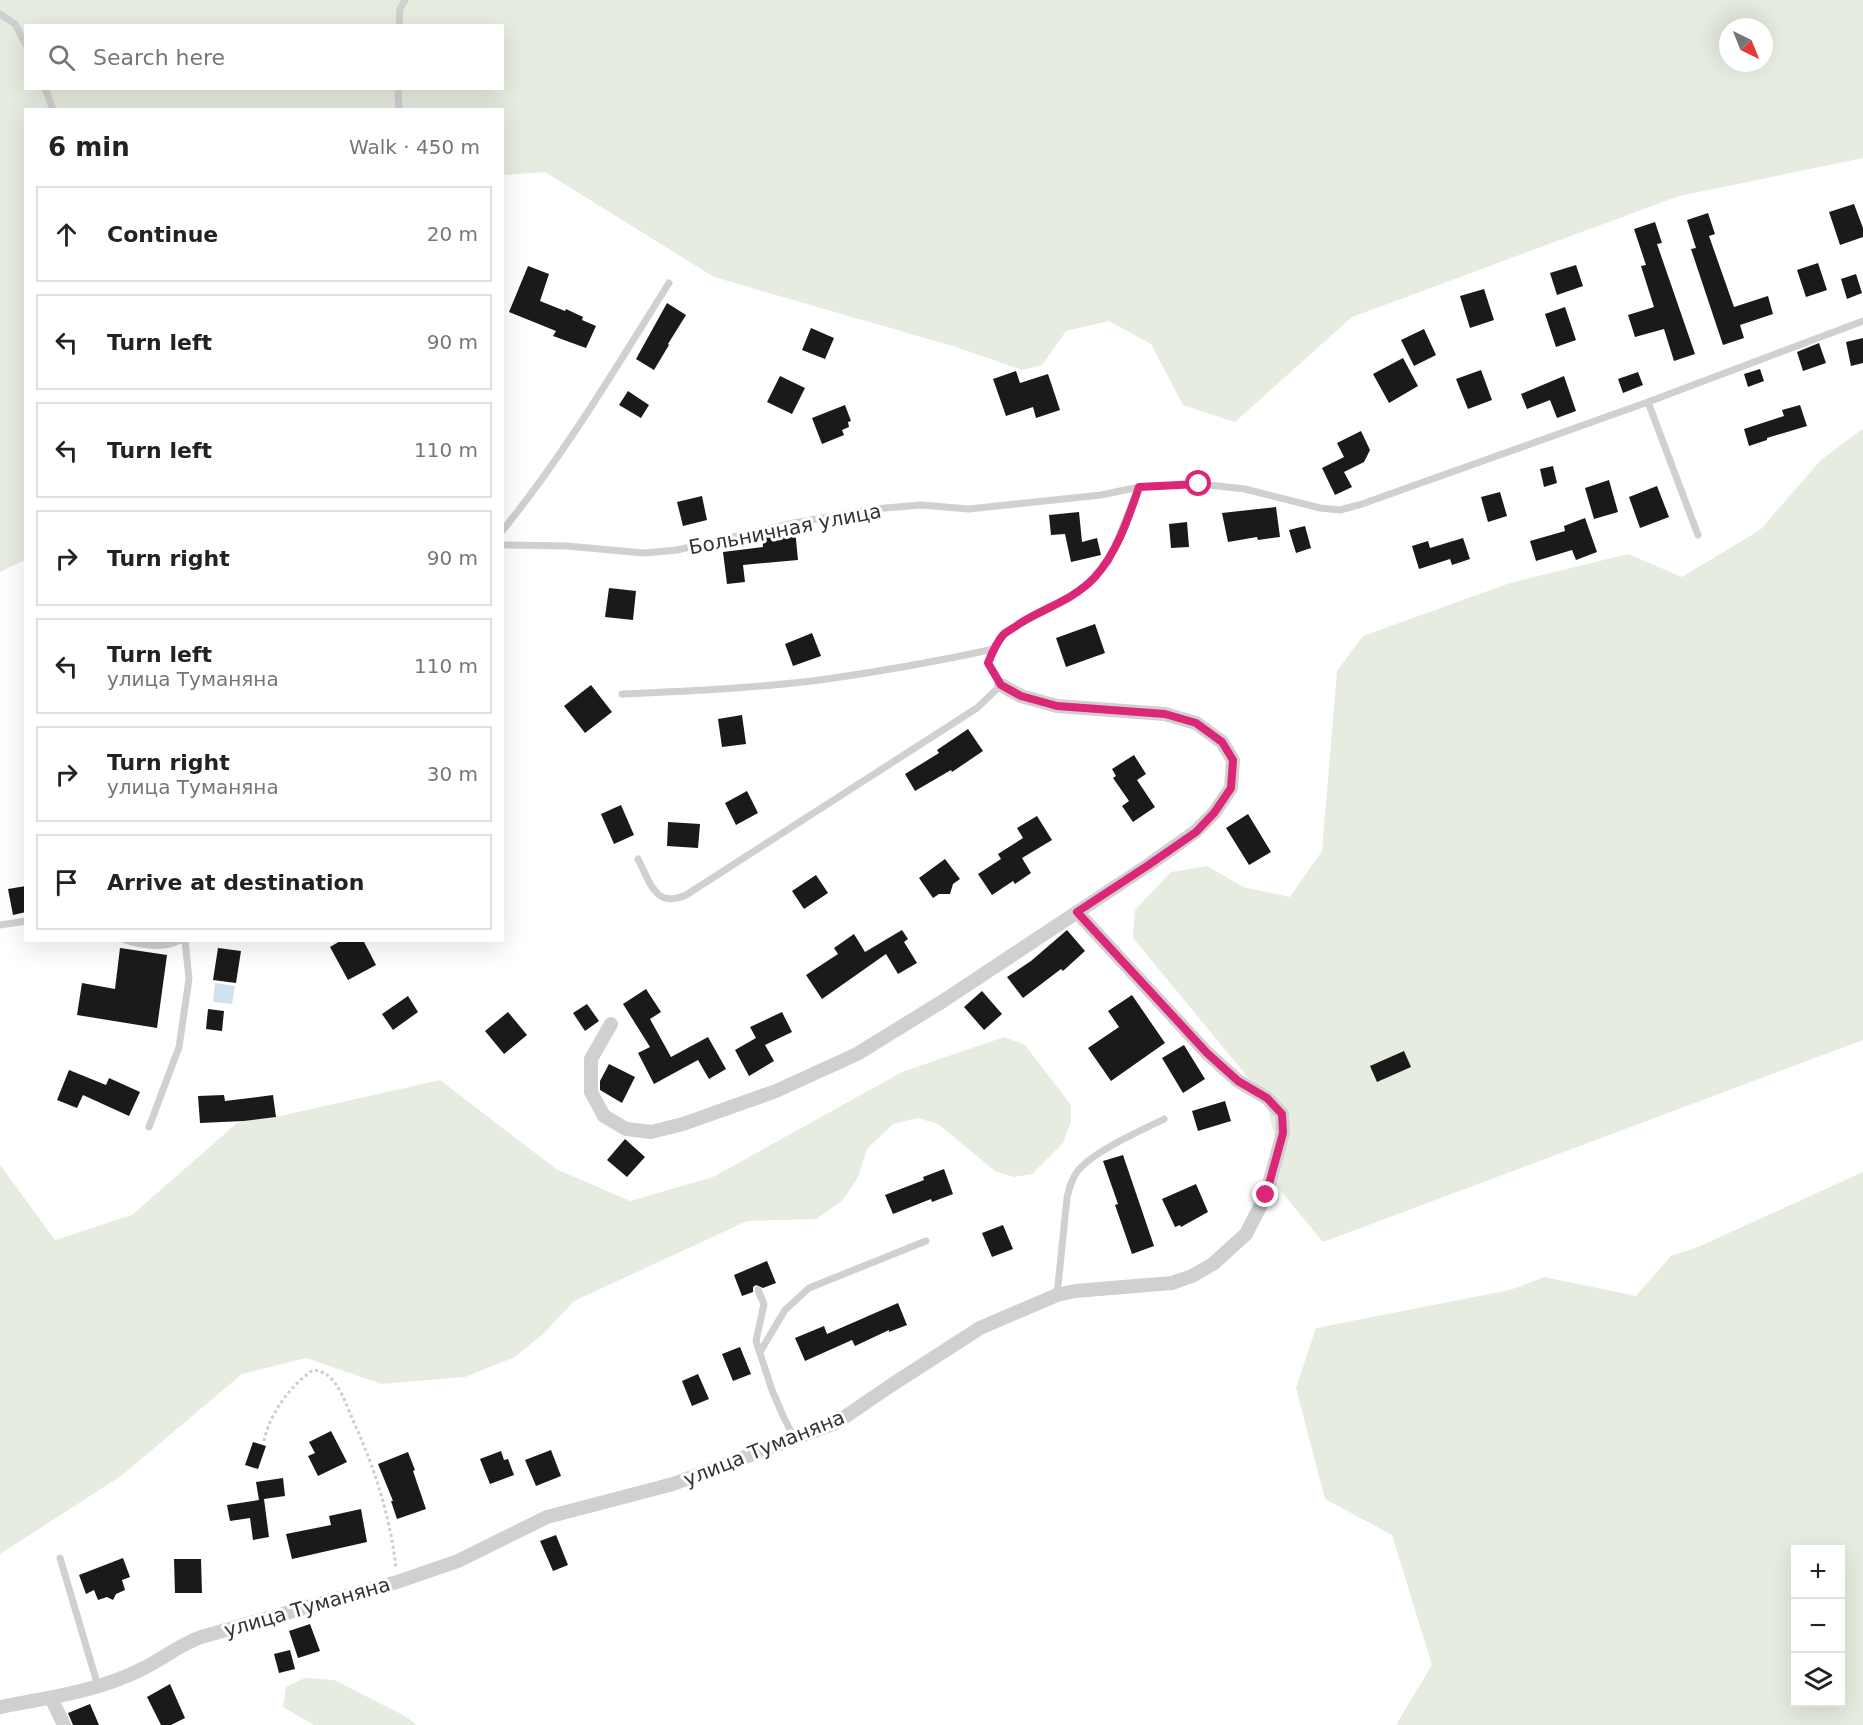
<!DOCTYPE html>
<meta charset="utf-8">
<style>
:root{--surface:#fff;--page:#f2f2f2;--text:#222;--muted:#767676;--line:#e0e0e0}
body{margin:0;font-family:"DejaVu Sans",sans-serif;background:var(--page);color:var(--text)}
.controls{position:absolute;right:18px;bottom:18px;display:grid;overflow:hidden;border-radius:0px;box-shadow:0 6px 24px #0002}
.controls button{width:54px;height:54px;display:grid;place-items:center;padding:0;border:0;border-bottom:2px solid var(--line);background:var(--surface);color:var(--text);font:30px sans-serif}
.compass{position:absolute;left:1719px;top:18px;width:54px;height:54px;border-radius:50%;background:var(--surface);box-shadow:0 6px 24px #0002;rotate:137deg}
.stop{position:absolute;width:18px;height:18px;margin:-14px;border:4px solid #db2777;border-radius:50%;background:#fff}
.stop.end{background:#db2777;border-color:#fff;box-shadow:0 2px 6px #0008}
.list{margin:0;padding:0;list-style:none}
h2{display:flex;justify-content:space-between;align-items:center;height:78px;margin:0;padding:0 24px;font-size:26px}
h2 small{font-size:20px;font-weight:400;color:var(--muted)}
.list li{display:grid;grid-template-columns:39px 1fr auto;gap:18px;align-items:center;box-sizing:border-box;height:96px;margin:0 12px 12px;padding:0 12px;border:2px solid var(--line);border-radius:0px}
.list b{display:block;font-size:22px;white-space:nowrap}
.list p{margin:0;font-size:20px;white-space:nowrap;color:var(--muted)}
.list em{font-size:20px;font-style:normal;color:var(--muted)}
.icon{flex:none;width:33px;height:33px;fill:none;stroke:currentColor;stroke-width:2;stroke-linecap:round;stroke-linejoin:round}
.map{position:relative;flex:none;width:1863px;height:1725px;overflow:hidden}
.search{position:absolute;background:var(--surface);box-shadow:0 6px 24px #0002;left:24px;top:24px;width:480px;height:66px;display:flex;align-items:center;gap:15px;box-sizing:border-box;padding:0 21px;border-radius:0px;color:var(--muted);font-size:22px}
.panel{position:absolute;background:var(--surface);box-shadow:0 6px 24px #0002;left:24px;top:108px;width:480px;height:834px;border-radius:0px}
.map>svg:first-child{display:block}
</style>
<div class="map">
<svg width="1863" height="1725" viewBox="0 0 1863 1725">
<rect width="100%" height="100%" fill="#fff"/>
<path fill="#e6ecdf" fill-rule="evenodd" d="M0,0H1863V158L1679,196L1352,317L1235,422L1183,405L1151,344L1109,321L1066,331L1042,365L1022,370L956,347L714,277L545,172L503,175L502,110H26L25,560L0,572ZM26,26H502V88H26ZM1728,27H1764V63H1728Z
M1861,430H1863V1040L1323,1242L1270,1178L1278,1148L1265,1098L1133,938L1135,910L1171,872L1207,866L1243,887L1290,897L1322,851L1337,671L1363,636L1510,583L1628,554L1682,577L1760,530L1821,460Z
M1004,1037L1025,1045L1071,1105V1122L1063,1143L1032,1174L1014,1177L995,1171L938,1124L918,1118L893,1124L867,1149L858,1177L843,1200L816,1219L747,1221L574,1301L544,1333L515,1357L465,1377L382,1384L306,1358L242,1374L121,1476L0,1554V1165L55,1240L132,1215L236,1124L244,1121L276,1117L440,1080L556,1169L630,1201L713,1177L902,1072Z
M1863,1172V1725H1396L1432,1665L1392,1535L1325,1499L1296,1388L1316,1328L1510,1290L1544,1277L1636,1296L1671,1256L1698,1247ZM1796,1550H1840V1702H1796Z
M305,1678L334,1680L405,1716L417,1725H314L283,1707L286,1687Z"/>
<path fill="#cfe2ee" d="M215,983L235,986L232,1004L213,1002Z"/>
<path fill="#1a1a1a" d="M1854,204L1863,228V237L1840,245L1829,212Z
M1708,213L1715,234L1709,236L1734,307L1768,296L1773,314L1740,325L1744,338L1723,345L1691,249L1696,248L1687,220Z
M1655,222L1662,243L1657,244L1695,354L1674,361L1664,329L1635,337L1628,315L1654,307L1641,266L1646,265L1634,229Z
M1818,263L1827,290L1806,297L1797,270Z
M1576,265L1583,286L1557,295L1550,273Z
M528,266L549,274L540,301L565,311L566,309L583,317L582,320L596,326L586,348L553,336L556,331L509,312Z
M1856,274L1862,293L1847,299L1841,279Z
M1484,289L1494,320L1470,328L1460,296Z
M667,303L686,315L668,344L669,345L654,370L636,359Z
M1565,307L1576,340L1556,347L1545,314Z
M811,328L834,338L825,359L802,350Z
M1424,329L1436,355L1414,366L1401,340Z
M1863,338V363L1851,366L1846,342Z
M1819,343L1826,363L1803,371L1797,352Z
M1403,358L1418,386L1389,403L1373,374Z
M1760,369L1764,381L1748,387L1744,374Z
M1481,370L1492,400L1468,409L1456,379Z
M1016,371L1020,383L1048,374L1060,410L1036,418L1033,407L1006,416L993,379Z
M1638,372L1643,385L1623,393L1618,379Z
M780,376L805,388L792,414L767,402Z
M1564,376L1576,411L1557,418L1550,400L1527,409L1521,394Z
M628,391L649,405L641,418L619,405Z
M845,405L851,421L848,422L849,427L842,430L844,435L822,444L812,418Z
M1800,405L1807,426L1767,438V440L1749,446L1744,429L1784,416L1782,410Z
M1361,431L1370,450L1364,462L1344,472L1352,487L1335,495L1322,468L1344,457L1337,443Z
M1553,466L1557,483L1544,487L1540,469Z
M1609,480L1618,512L1594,519L1585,488Z
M1657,486L1669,517L1640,528L1629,497Z
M1500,492L1507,516L1488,522L1481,497Z
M702,496L707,520L683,526L677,502Z
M1276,507L1280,537L1258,540L1257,537L1228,542L1222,513Z
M1079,512L1082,542L1097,538L1101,555L1071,562L1065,534L1051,535L1049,515Z
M1585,518L1597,552L1576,560L1572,550L1536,561L1530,541L1565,531L1564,526Z
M1187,522L1189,547L1171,548L1169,524Z
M1305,526L1311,548L1296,553L1289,530Z
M795,529L798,560L743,565L745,582L727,584L723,552L763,547L762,536Z
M1463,538L1470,559L1452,565L1450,559L1419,569L1412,546L1428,541L1430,548Z
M609,588L636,591L633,620L605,617Z
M1095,624L1105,653L1066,667L1056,638Z
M812,633L821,656L793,666L785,644Z
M591,685L612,712L585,733L564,706Z
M742,715L746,744L722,747L718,719Z
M968,729L983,751L952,772L951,770L915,791L905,774L939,753L937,750Z
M1134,755L1146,774L1137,780L1155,807L1133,822L1122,806L1129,801L1113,778L1116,776L1112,769Z
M747,791L758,813L736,825L725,803Z
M621,805L634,835L614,844L601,814Z
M1248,814L1271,852L1249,865L1226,828Z
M1037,816L1052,840L1022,858L1031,873L1015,884L1013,881L992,895L978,874L1001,859L998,854L1023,838L1017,828Z
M668,822L700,824L698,848L667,846Z
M945,859L960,879L953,884L950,894H939L933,898L919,878Z
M816,875L828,893L804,909L792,891Z
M26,886V912L13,915L8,889Z
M902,930L908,939L904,942L917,963L898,974L886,954L822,999L806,975L838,954L834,948L854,934L865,952Z
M1067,930L1085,951L1063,971L1061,969L1023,998L1007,977L1031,961Z
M342,940H363L376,965L348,980L330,947Z
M120,948L167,955L157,1028L77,1015L82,983L115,989Z
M218,948L241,951L236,983L213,980Z
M646,989L661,1012L650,1019L671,1057L708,1037L726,1069L709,1079L698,1060L654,1084L638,1053L650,1047L623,1004Z
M982,991L1002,1014L984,1030L964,1007Z
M1132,995L1165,1043L1111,1081L1088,1048L1119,1027L1108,1011Z
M408,996L418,1012L393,1030L382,1014Z
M587,1004L599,1021L585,1031L573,1013Z
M208,1009L224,1011L222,1031L206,1029Z
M508,1012L527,1035L504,1054L485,1031Z
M782,1012L792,1032L765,1045L774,1061L749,1076L735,1050L756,1038L750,1027Z
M1184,1045L1205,1079L1183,1093L1162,1058Z
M1404,1051L1411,1067L1377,1082L1370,1066Z
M609,1064L635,1077L622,1103L600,1090V1081Z
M69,1070L106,1085L109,1078L140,1092L129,1116L83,1095L77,1108L57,1100Z
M224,1095L225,1101L273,1095L276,1117L244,1121L200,1123L198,1096Z
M1225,1101L1231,1121L1198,1131L1192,1111Z
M625,1139L645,1157L627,1177L607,1160Z
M1123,1155L1154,1246L1132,1254L1115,1205L1118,1204L1103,1161Z
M944,1169L953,1194L932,1202L931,1199L893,1214L885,1195L924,1180L923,1177Z
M1196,1184L1208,1212L1181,1227L1180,1225L1175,1227L1162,1199Z
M1003,1225L1013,1249L992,1257L982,1233Z
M767,1261L776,1283L763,1288L756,1285L753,1287V1292L742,1296L734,1275Z
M898,1303L907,1325L889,1332V1330L855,1346L852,1340L805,1361L795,1338L824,1326L827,1334Z
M740,1347L751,1374L733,1381L722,1354Z
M698,1374L709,1399L692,1406L682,1381Z
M331,1431L347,1462L318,1476L308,1456L315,1453L309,1442Z
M253,1442L266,1446L258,1469L245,1465Z
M551,1450L561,1476L536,1486L525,1460Z
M501,1451L504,1460L508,1459L514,1475L490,1484L480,1459Z
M408,1452L415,1470L413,1471L426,1509L397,1519L391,1501H393L378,1464Z
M283,1478L285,1496L264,1499L269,1537L253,1540L250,1518L230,1521L227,1505L259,1500L256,1482Z
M361,1509L367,1542L292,1559L286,1534L331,1525L329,1516Z
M556,1535L568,1565L553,1571L540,1541Z
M123,1558L130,1577L122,1580L125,1590L116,1594L113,1600L107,1597L98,1600L94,1590L86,1594L79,1575Z
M174,1559H201L202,1593H175Z
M310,1624L320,1651L298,1658L289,1631Z
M290,1650L295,1669L279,1673L274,1654Z
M170,1684L185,1718L171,1725H161L147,1697Z
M90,1704L99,1725H73L68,1713Z"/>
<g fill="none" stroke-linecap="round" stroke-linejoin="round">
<path stroke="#cdcdcd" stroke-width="3" stroke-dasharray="3 3" stroke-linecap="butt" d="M264,1441C270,1413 290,1386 313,1370C318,1371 323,1372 326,1374C339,1383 346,1404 352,1418C374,1466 390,1515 396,1568"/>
<path stroke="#d0d0d0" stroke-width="7" d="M0,14L15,24L26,45
M399,26L400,9L405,0
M45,88L53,110
M398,88L399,110
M1648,402L1698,535
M502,531C565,454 616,367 669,283
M502,545L567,546L644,553L677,550L794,523L874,509L921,505L969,509L1101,495L1139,487
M622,694C690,691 759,688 827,679C883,671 939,661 994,649
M638,859C650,882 655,909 686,895L977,708L1001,685L989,664L994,649L1004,634L1026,620L1069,599L1092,580L1109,561L1139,487L1199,484L1245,489L1320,508L1340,510L1362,504L1648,402L1863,321
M0,925L26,921
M125,940C143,946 162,949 180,940
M149,1127L179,1047L189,979L185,940
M758,1290L764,1304L756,1341L772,1390L784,1418L795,1439
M1057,1295L1067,1198C1069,1189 1071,1180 1077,1172C1091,1152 1141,1131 1164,1119
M760,1352L785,1310L809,1288L926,1241
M60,1558L98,1686"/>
<path stroke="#d0d0d0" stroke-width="14" d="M611,1024L591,1059V1092L604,1116L626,1129L651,1132L683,1124L776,1091L857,1054L943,1001L1147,866L1195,832L1214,813L1231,788L1233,760L1222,742L1196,723L1165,714L1057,706L1021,696L1001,685
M51,1698L64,1725
M0,1707C48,1698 100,1691 144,1668C164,1658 179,1645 201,1637L397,1582L458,1561L547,1517L673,1484L836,1423L890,1386L980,1328L1057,1295L1075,1291L1172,1283L1192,1276L1213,1264L1246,1234L1266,1195L1283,1133L1282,1114L1267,1098L1238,1081L1207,1053L1077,912"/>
</g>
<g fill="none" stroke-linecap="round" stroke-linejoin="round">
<path stroke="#db2777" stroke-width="8" d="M1199,484L1139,487C1128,519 1117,553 1094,578C1073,600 1044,608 1019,624C1014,628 1007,631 1003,635C996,643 992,653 988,663L1001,685L1021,696L1057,706L1165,714L1196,723L1222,742L1233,760L1231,788L1214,813L1196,832L1147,866L1077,912L1207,1053L1238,1081L1267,1098L1282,1114L1283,1133L1266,1195"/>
</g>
<g text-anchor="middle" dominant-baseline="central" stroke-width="6" stroke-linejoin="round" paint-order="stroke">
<g font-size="20" fill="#333" stroke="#fff">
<text transform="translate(785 529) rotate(-11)">Больничная улица</text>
<text transform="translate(764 1448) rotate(-22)">улица Туманяна</text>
<text transform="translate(307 1607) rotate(-16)">улица Туманяна</text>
</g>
</g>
</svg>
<div class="controls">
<button>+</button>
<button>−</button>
<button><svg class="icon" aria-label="layers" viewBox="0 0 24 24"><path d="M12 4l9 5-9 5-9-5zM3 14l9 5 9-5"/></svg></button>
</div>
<svg class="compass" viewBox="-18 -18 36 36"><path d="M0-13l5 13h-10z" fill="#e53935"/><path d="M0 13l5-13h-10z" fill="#767676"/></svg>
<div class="stop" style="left:1199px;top:484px"></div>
<div class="stop end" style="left:1266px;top:1195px"></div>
<div class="search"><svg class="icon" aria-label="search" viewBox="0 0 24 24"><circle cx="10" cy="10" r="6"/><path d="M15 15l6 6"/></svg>Search here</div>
<section class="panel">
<h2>6 min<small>Walk · 450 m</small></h2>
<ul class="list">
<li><svg class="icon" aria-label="ahead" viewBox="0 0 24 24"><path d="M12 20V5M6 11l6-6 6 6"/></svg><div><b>Continue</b></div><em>20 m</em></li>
<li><svg class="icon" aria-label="left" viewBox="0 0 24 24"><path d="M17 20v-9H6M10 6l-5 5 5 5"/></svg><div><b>Turn left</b></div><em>90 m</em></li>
<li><svg class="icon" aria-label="left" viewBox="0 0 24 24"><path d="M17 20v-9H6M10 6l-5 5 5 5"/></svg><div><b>Turn left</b></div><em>110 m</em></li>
<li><svg class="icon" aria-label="right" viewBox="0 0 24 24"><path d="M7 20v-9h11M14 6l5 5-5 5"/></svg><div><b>Turn right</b></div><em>90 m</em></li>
<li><svg class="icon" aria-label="left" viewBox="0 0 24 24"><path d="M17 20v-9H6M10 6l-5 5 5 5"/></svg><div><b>Turn left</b><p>улица Туманяна</p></div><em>110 m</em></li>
<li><svg class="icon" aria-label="right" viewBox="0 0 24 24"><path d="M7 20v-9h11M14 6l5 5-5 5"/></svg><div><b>Turn right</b><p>улица Туманяна</p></div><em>30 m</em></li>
<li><svg class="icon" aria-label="arrive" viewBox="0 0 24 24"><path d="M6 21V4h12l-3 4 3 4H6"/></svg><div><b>Arrive at destination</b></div></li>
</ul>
</section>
</div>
